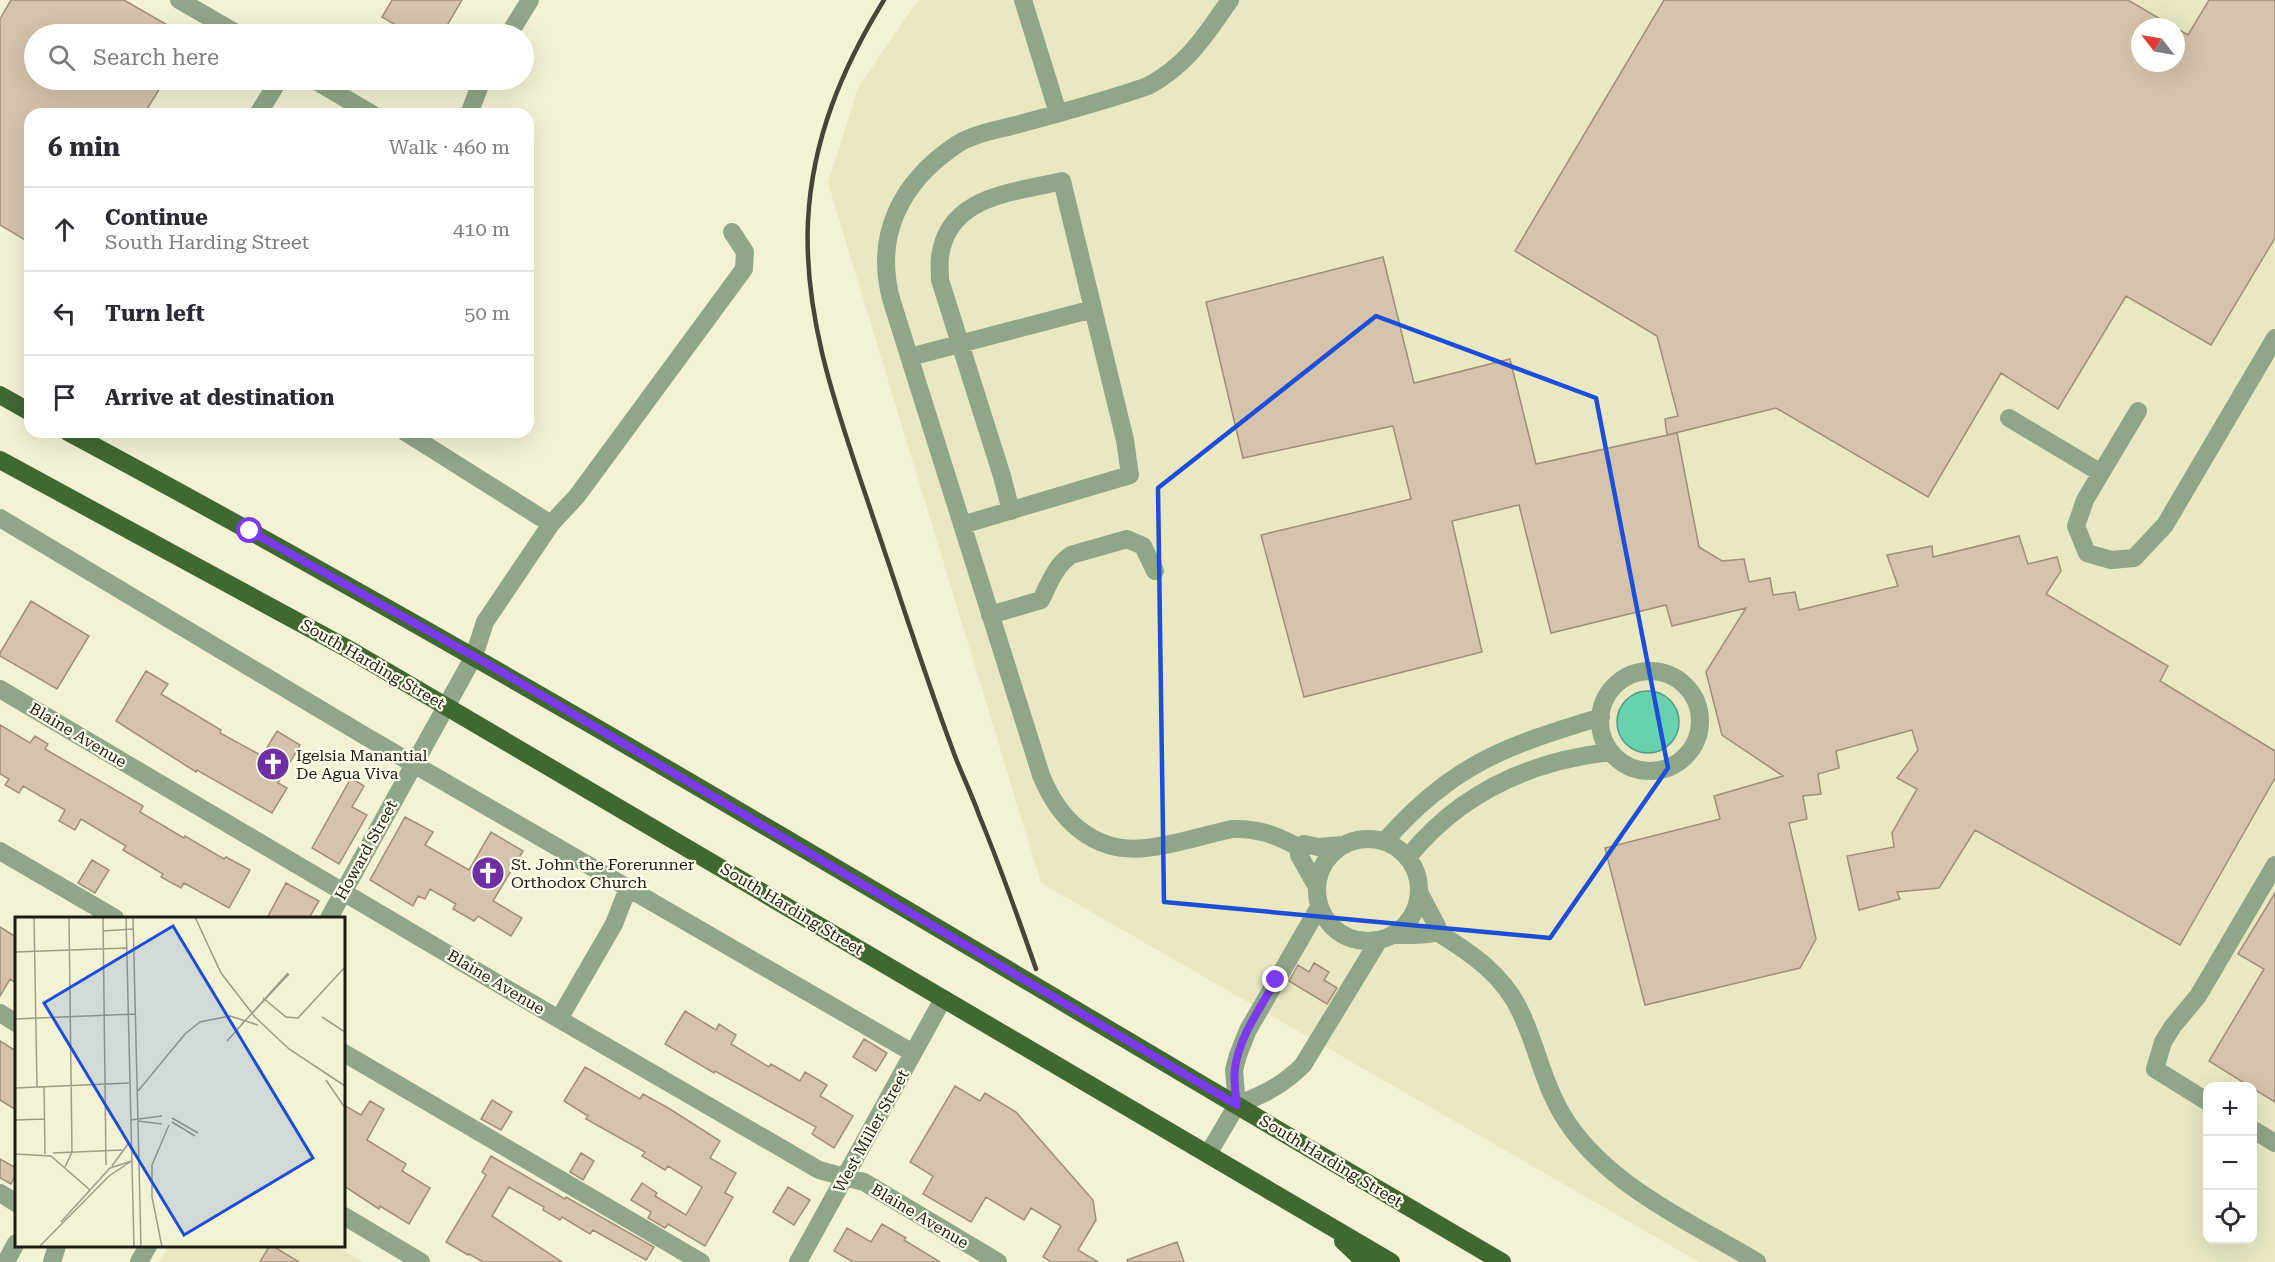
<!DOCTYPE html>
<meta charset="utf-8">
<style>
:root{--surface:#fff;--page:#f2f2f3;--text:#2b2b33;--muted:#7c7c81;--line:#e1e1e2}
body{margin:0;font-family:"Roboto Serif",serif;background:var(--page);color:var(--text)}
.controls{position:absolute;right:18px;bottom:18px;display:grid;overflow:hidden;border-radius:12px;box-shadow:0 6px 24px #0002}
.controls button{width:54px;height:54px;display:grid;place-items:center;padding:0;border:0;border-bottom:2px solid var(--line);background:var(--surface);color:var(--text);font:30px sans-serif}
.compass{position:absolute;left:2131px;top:18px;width:54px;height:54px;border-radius:50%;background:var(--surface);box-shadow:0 6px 24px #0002;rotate:301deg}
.stop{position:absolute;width:18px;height:18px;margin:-14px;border:4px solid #7c3aed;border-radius:50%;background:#fff}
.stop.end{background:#7c3aed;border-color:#fff;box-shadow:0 2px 6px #0008}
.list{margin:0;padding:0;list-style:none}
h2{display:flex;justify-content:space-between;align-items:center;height:78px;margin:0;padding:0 24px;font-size:26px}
h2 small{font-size:20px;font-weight:400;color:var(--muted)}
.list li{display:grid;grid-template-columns:39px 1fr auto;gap:18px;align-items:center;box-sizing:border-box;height:84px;padding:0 24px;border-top:2px solid var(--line)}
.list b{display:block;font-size:22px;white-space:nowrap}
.list p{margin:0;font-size:20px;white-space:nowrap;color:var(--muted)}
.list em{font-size:20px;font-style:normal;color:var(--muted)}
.icon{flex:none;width:33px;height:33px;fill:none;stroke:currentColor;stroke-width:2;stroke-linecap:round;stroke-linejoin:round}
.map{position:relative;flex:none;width:2275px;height:1262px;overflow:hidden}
.search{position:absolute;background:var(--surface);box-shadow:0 6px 24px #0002;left:24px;top:24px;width:510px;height:66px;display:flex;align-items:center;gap:15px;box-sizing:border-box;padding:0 21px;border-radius:33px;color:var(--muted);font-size:22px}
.panel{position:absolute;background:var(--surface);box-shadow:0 6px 24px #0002;left:24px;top:108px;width:510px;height:330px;border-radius:18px}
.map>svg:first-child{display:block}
</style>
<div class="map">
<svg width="2275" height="1262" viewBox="0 0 2275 1262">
<rect width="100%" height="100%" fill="#f3f2d5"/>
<path fill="#e9e8c3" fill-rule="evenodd" d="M920,0H2275V1262H1699L1041,883L828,183L858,88L911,10ZM2140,27H2176V63H2140ZM2208,1086H2252V1240H2208Z
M169,1246H336L363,1262H159Z"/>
<path fill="#68d1af" stroke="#529b80" stroke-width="1.5" d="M1617 722a31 31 0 1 1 62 0a31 31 0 1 1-62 0Z"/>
<path fill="#d5c3ab" stroke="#a18f79" stroke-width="1.5" d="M11,0H124L183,34H34V80H165L144,114H30V243L0,225V19Z
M392,0H462L442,34H411L382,17Z
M1664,0H2128L2174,27H2140V63H2176V28L2188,35L2209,0H2275V238L2211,345L2126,296L2058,409L2001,373L1928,497L1776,408L1667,435L1665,419L1678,416L1657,336L1515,251Z
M1383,257L1414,383L1510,359L1536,464L1677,433L1699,547L1722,561L1744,559L1749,582L1770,578L1773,595L1795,592L1799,610L1898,586L1887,555L1932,546L1933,557L2019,536L2028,564L2057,557L2061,571L2046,594L2168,666L2160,681L2275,751V778L2180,945L1975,830L1939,888L1897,892L1900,899L1859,910L1847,856L1894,847L1892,833L1917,789L1897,778L1918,750L1912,730L1836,751L1839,768L1818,774L1821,794L1803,796L1807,819L1789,823L1816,939L1800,968L1645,1005L1605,848L1720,819L1714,796L1783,776L1722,735L1706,672L1746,608L1672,626L1666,605L1551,633L1519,505L1452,521L1482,652L1304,697L1261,535L1411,499L1393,426L1243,458L1206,302Z
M31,601L89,636L57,689L0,656V653Z
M146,671L168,684L161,694L221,730L220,733L262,756L277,731L300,745L278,783L287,788L272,813L197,770L196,772L116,721Z
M0,725L30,743L35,736L48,744L45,749L143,806L140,812L184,838L185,836L224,859L226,857L250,870L229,908L184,883L181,888L161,877L163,874L123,850L126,846L81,819L75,830L59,821L65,810L23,786L19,793L5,785L9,779L0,774Z
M351,778L364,786L352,807L367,815L339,864L312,848Z
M405,817L433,832L425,845L469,870L491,832L523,851L493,901L522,918L511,936L478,916L474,921L453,909L456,904L430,889L425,899L418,896L413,906L370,880Z
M92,860L109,870L95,893L78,883Z
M286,883L319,901L309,918H267Z
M2275,893V1102L2209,1061L2264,969L2238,954Z
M0,927L16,937V983L10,979L0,996Z
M1314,963L1329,972L1324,980L1337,988L1327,1004L1289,981L1298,965L1309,972Z
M685,1011L716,1030L719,1024L736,1035L731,1044L769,1067L771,1064L800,1081L805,1072L827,1085L820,1096L853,1116L834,1148L812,1134L816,1127L715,1071L714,1073L665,1044Z
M864,1039L887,1053L876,1071L853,1057Z
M0,1041L16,1051V1110L0,1100Z
M585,1067L640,1099L643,1094L670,1109L720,1141L710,1158L736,1173L725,1193L733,1197L705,1246L668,1224L665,1228L648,1218L651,1212L631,1200L642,1183L657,1193L655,1196L686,1215L702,1187L668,1166L665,1170L642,1156L645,1152L586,1119L588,1116L564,1101Z
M955,1086L980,1101L985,1093L1016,1112L1093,1200L1096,1220L1078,1250L1098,1262H1051L1043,1257L1061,1226L1031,1208L1024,1220L986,1197L971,1222L923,1194L933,1176L910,1162Z
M492,1100L512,1112L501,1130L481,1119Z
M370,1101L384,1109L367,1140L406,1164L402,1171L430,1188L409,1224L380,1206L379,1209L344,1186V1105L361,1115Z
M581,1153L594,1161L583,1180L570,1172Z
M491,1156L565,1199L566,1197L654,1247L646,1260L593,1230L590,1234L562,1217L560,1220L543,1210L544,1207L509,1187L492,1216L562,1262H483L469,1254L468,1255L446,1242L486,1175L482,1172Z
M0,1159L16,1168V1174L11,1184L0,1178Z
M788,1187L810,1200L794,1225L773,1212Z
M882,1224L906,1238L904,1240L940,1262H853L834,1251L847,1228L871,1242Z
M1177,1242L1184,1262H1128L1127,1260Z
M270,1245H271L299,1262H260Z"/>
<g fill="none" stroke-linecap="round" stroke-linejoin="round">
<path stroke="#90a688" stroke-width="18" d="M179,0L238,34
M1023,0L1058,113
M1230,0C1204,37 1188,64 1148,86C1105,101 1060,113 1016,125C997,130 972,134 956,145C901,182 873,236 892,302L1041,775C1059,820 1094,854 1146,848C1175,845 1204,835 1232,829C1258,828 1276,835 1298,847L1304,844L1318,847L1343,845
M509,34L530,0
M314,80L372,114
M258,114L279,80
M469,114L482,80
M910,357L1093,309
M2138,411L2085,500L2076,526L2087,553L2111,560L2134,558L2165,525L2275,338
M2009,418L2101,473
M0,518L365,736L913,1053
M551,524L577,496L744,269L745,252L732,232
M962,525L1130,475L1125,440L1062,181C1013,193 948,195 940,257C939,264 940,273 940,280L1002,476L1011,511
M990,615L1041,600C1049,584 1055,566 1071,555L1127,539L1143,546L1155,571
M1600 721a50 50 0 1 1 100 0a50 50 0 1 1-100 0Z
M0,689L502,986L819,1170L864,1182L998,1262
M1317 890a51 51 0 1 1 102 0a51 51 0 1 1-102 0Z
M1385,841C1452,764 1506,746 1601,717
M1298,847L1299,855L1317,887
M0,851L115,918
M1408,857C1460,793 1530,761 1610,752
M1420,894L1437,926V932C1471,953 1504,975 1521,1013C1538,1049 1544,1088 1567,1122C1610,1187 1692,1223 1757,1262
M329,918L474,656L485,622L551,524L405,432
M1394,935C1404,935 1429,936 1437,932
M0,1013L16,1023
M559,1019L614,924L628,888
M344,1053L701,1262
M2208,1102L2155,1069L2163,1042L2173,1026L2198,996L2275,865
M1237,1105C1264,1094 1282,1086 1303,1065L1379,940
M2252,1129L2275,1143
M1208,1154L1237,1105L1234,1070L1238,1055L1248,1030L1319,907
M0,1193L16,1203
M344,1216L421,1262
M6,1262L16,1243
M52,1262L57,1246
M139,1262L148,1246
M798,1262L943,999"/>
<path stroke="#406831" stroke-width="18" d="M0,395L30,412
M68,432C555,693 1026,983 1502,1262
M0,460L350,650L1391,1262
M1343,1241L1365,1262"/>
<path stroke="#464538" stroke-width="4.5" d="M884,0C842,68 812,140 808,221C803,325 842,423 874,520C900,596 924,673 952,748C960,771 971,792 979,815C1000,866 1018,917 1036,969"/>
</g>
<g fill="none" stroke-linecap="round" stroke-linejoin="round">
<path stroke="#7c3aed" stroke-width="8" d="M250,531L502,672L1237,1105C1236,1094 1233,1080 1235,1068C1239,1037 1261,1007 1276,980"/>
</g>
<path fill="none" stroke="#1d4ed8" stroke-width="4.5" stroke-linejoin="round" d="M1376,316L1596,398L1668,768L1550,938L1164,902L1158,488Z"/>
<defs>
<symbol id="church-disc" viewBox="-11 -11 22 22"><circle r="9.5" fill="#6f2ea2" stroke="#ffffed"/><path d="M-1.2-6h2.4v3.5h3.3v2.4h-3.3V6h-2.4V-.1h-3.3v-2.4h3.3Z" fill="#fff"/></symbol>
</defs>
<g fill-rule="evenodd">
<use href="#church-disc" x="254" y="745" width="38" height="38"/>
<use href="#church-disc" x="469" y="854" width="38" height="38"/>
</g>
<g text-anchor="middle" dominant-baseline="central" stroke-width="4.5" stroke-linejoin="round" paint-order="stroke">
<g font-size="16" fill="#1d1c12" stroke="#ffffed">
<text transform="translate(373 664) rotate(30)">South Harding Street</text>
<text transform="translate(78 735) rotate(31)">Blaine Avenue</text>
<text transform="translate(366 850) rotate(-61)">Howard Street</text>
<text transform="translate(792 909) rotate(31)">South Harding Street</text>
<text transform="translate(496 982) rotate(31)">Blaine Avenue</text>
<text transform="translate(871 1131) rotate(-61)">West Miller Street</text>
<text transform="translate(1331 1161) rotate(31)">South Harding Street</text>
<text transform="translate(920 1216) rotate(31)">Blaine Avenue</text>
</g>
<g font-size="16" fill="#1d1c12" stroke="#ffffed" text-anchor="start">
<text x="296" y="755">Igelsia Manantial<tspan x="296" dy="18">De Agua Viva</tspan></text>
<text x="511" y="864">St. John the Forerunner<tspan x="511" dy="18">Orthodox Church</tspan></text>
</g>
</g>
<g transform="translate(15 917)">
<rect width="330" height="330" fill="#f3f2d5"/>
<path fill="none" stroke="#9d9c87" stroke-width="1.5" d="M19,0L22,170M88,0L91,248M111,0L119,330M118,0L126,330M180,0L206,56L240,100L274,132L330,169M88,14L118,12M0,35L111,31M248,81L271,100L283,101L330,50M307,100L330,115M0,102L120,97M226,108L274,57M212,124L273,56M311,163L330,191M29,170L30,237M0,171L114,166M123,174L170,117L185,105L215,99L243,108M157,201L183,216M0,203L29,202M116,203L147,199M123,204L147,207M157,205L180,219M38,236L107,233M0,237L36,239L75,273M97,249L113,227M50,250L57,235L54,0M46,305L95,251L117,244M24,330L94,259L115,245M147,330L137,280V248L154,208"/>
<path fill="#1d4ed8" fill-opacity="0.15" stroke="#1d4ed8" stroke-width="3" d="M158,9L298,241L169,318L29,86Z"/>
<rect width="330" height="330" fill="none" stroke="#1d1c12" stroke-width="3"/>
</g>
</svg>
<div class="controls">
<button>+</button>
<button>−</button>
<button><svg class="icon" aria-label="locate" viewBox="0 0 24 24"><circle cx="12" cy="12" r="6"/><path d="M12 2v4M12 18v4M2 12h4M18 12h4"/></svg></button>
</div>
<svg class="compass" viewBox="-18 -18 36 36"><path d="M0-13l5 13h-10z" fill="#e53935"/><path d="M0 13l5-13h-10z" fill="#7c7c81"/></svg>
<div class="stop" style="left:250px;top:531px"></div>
<div class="stop end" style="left:1276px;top:980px"></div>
<div class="search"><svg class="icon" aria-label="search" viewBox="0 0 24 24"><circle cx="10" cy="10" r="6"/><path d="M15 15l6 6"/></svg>Search here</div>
<section class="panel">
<h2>6 min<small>Walk · 460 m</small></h2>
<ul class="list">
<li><svg class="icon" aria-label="ahead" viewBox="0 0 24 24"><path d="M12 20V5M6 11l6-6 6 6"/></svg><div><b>Continue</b><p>South Harding Street</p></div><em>410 m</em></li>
<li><svg class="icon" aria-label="left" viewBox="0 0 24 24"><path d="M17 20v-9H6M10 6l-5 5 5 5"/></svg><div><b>Turn left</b></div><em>50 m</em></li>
<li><svg class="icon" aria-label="arrive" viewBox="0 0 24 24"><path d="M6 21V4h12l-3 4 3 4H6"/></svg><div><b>Arrive at destination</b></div></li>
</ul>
</section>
</div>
